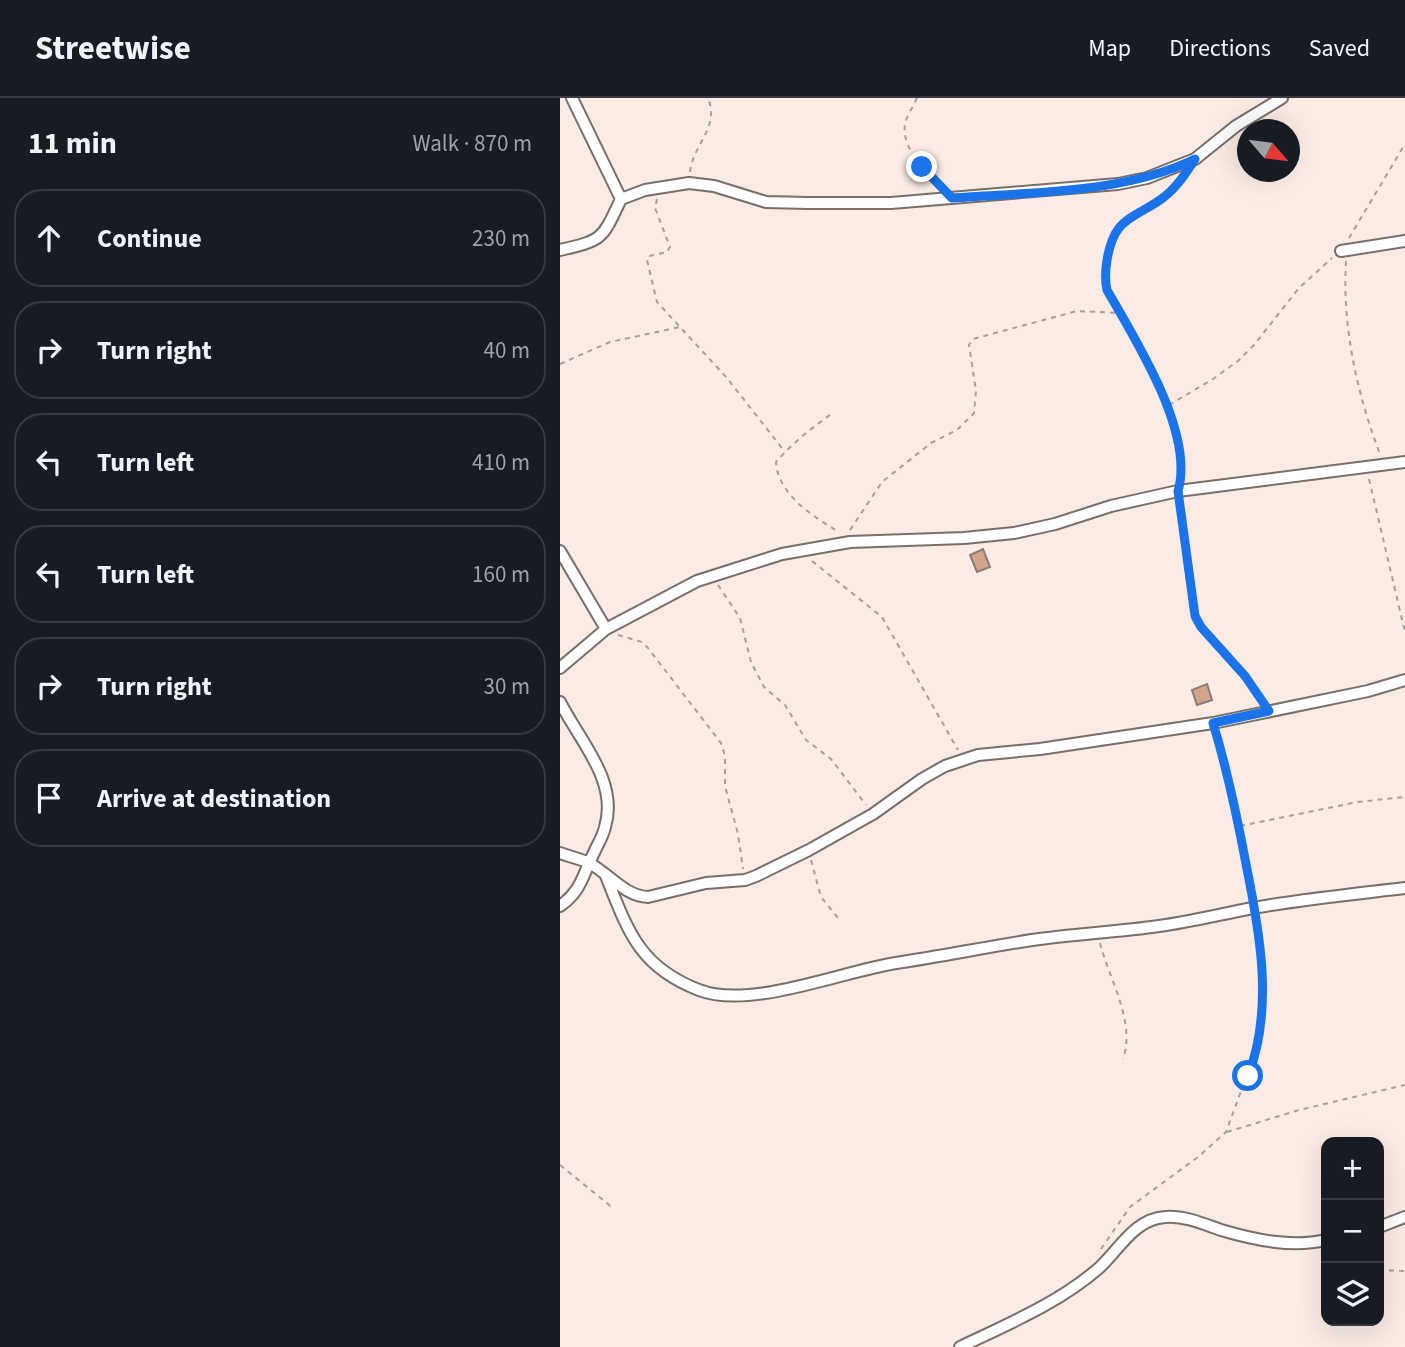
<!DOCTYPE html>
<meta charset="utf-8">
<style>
:root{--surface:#171b24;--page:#242831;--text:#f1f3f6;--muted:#9ea1a6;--line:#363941}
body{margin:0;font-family:"Source Sans 3",sans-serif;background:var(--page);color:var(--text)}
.controls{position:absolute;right:21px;bottom:21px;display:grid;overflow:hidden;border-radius:14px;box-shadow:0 7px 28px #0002}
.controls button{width:63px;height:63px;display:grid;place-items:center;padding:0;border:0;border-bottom:2px solid var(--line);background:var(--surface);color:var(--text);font:35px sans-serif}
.compass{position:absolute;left:677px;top:21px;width:63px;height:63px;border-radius:50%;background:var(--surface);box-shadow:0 7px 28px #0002;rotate:118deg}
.stop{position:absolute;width:21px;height:21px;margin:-16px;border:5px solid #1a73e8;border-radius:50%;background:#fff}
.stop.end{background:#1a73e8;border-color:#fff;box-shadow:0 2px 7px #0008}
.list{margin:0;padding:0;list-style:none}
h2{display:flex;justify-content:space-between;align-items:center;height:91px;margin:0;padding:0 28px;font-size:30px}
h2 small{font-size:23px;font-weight:400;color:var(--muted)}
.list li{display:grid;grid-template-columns:46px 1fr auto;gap:21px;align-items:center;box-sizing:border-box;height:98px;margin:0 14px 14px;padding:0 14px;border:2px solid var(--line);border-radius:28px}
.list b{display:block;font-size:26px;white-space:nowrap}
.list em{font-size:23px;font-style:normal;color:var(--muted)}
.icon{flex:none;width:38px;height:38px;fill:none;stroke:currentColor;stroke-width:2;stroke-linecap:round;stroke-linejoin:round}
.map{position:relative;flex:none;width:845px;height:1249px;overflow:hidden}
header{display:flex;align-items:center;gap:42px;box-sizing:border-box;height:98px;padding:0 35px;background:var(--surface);border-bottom:2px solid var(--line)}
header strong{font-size:33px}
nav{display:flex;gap:38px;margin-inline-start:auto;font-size:24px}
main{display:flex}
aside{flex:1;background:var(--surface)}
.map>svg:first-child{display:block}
</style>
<header>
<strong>Streetwise</strong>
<nav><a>Map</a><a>Directions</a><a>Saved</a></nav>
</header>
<main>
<aside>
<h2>11 min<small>Walk · 870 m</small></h2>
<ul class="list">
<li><svg class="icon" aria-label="ahead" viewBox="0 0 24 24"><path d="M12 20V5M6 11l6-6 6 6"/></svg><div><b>Continue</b></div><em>230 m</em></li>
<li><svg class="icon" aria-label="right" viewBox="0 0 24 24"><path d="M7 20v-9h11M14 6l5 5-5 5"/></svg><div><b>Turn right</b></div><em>40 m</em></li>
<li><svg class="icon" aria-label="left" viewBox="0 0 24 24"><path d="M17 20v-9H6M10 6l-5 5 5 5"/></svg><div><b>Turn left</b></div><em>410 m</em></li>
<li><svg class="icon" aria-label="left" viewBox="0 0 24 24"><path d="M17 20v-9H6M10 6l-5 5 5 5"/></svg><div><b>Turn left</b></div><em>160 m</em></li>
<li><svg class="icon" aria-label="right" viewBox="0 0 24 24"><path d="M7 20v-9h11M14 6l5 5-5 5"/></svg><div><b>Turn right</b></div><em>30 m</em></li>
<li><svg class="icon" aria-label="arrive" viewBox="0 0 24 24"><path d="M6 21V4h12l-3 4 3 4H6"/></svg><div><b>Arrive at destination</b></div></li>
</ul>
</aside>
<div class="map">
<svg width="845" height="1249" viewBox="0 0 845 1249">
<rect width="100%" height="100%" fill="#faebe5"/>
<path fill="#d4a488" stroke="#877c75" stroke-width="2" d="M423,451L430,469L417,474L410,457Z
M647,586L652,602L637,607L632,592Z"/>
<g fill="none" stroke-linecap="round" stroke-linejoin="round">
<defs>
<path id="minor" d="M12,0L61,101
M0,152C44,142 42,141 61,101L85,92L129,85L154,88L206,104L248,105H331L558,86L587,80L635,61L676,28L722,0
M781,153L845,143
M0,453L46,531
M0,570L46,531L137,483L222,456L290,444L404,440L454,435L495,426L551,408L618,393L845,364
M0,604C19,642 59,683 45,729C43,739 36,749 32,759C22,780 20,794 0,808
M0,755C10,759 22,761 31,766C50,777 65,798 88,799L146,785L185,782L196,778L249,752L313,716L362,681L385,668L418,657L480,651L653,625L808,593L845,582
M46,778C68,833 79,869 139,892C190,912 283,873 336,865C382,858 427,849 472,842C514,836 557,834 599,828C630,824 661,816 693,810C743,801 794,796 845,790
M819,1129L845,1119
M400,1249C448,1226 499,1205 539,1170C559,1152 574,1121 605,1119C623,1117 644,1126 661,1132C695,1142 732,1150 766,1142"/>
</defs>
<use href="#minor" stroke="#7a6e69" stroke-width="14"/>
<path stroke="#aa9f9b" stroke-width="2" stroke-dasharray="5 5" stroke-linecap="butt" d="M357,0C353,9 347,17 345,26C341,50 366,75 382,89
M130,74C133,46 160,30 148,0
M97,101L95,110L110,149L107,154L89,158L87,162L97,204L167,280L225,354
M789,140L845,46
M786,163C782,228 797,296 820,356
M0,266L50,244L120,229
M609,307L653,281L678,263L694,247L739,190L772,160
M270,317C250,331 233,345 216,364C218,397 254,419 279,434
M809,381L845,534
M620,383C632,336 571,234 547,192L544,180L545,170L560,128L604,100L624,77
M619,403L635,518L641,529L685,578L702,603
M290,432L322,384L371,345L397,332L414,315L416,293L409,247L413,241L517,213L559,215
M252,463L322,519L398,652
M158,487L180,520L191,564L204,589L225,607L246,642L271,661L306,707
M58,537L82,544L88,550L161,645L165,658V688L178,736L183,771
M656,636L665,666L692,798
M680,728L797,704L845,699
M251,762L261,799L278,820
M540,845C549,881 576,924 563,961
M667,1034L739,1012L845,987
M0,1067L53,1110
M541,1151L570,1109L638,1059L666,1034L698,947L702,911V875L696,820
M819,1172L845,1173"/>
<use href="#minor" stroke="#fff" stroke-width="10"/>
</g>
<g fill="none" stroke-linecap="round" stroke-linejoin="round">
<path stroke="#1a73e8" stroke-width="9" d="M362,69L392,100C470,94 563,96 635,61C626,75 617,89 604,99C591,110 569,117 559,130C548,144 543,175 547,192C576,243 635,335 618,393L635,518L641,529L685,578L709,613L653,625C667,671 677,718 686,766C700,835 714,911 688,978"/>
</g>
</svg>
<div class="controls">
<button>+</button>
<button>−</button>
<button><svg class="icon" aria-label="layers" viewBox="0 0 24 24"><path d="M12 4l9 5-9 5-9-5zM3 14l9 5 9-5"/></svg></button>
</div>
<svg class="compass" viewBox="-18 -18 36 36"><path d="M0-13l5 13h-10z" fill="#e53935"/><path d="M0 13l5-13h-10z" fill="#9ea1a6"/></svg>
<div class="stop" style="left:688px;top:978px"></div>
<div class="stop end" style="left:362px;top:69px"></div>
</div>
</main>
